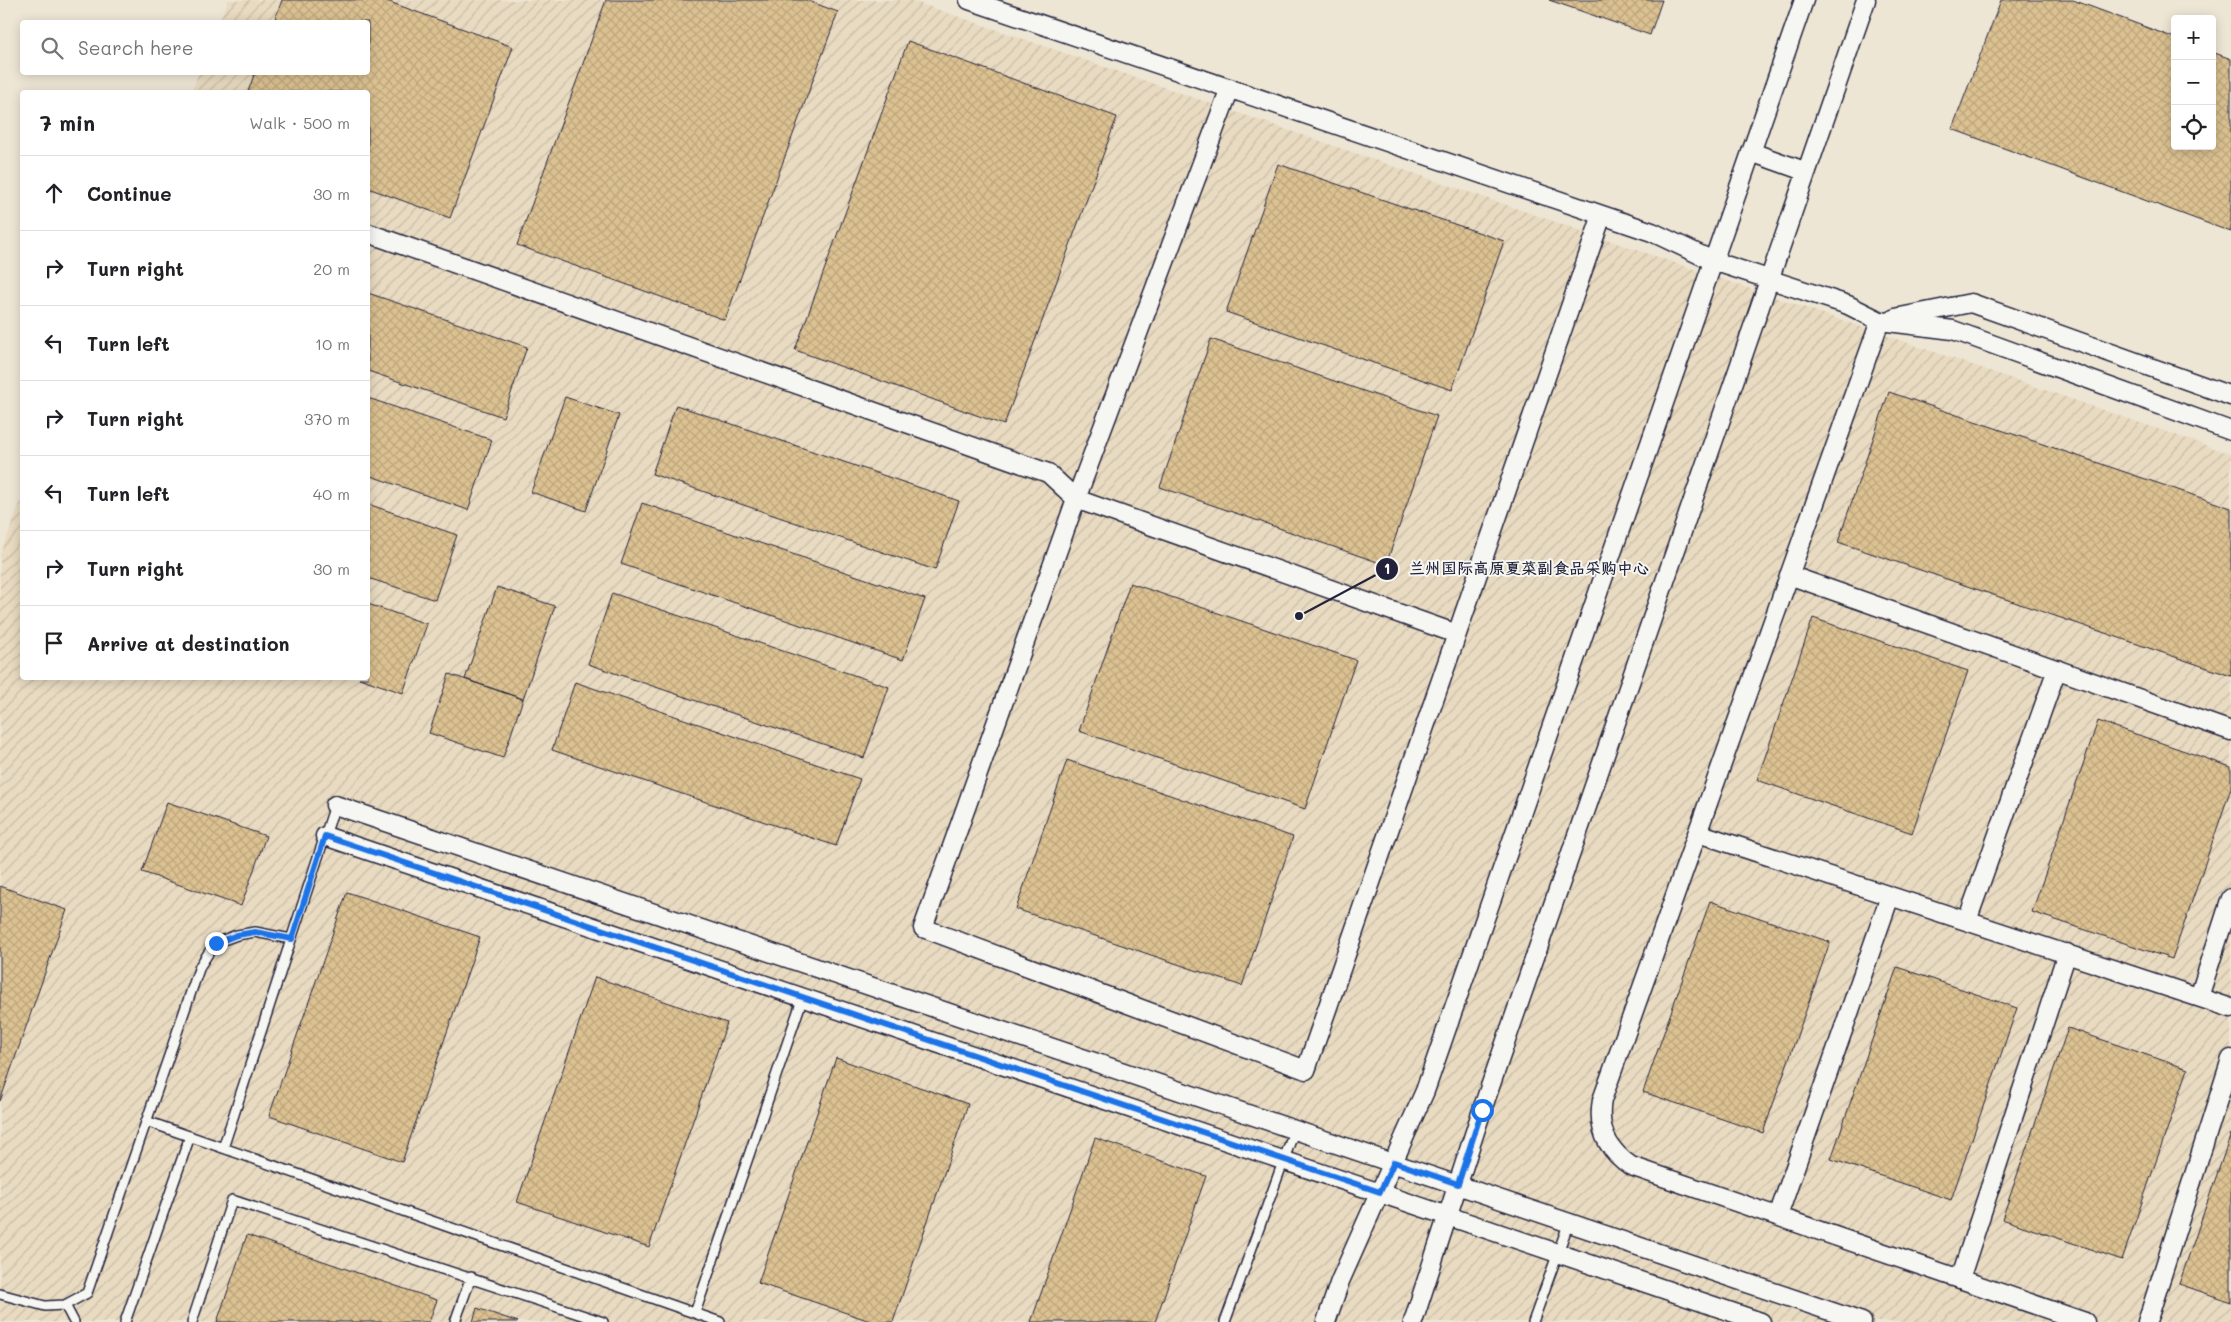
<!DOCTYPE html>
<meta charset="utf-8">
<style>
:root{--surface:#fff;--page:#f6f6f6;--text:#202124;--muted:#757577;--line:#e0e0e0}
body{margin:0;font-family:Mali,"LXGW WenKai TC",sans-serif;background:var(--page);color:var(--text)}
.controls{position:absolute;right:15px;top:15px;display:grid;overflow:hidden;border-radius:5px;box-shadow:0 2px 12px #0003}
.controls button{width:45px;height:45px;display:grid;place-items:center;padding:0;border:0;border-bottom:1px solid var(--line);background:var(--surface);color:var(--text);font:25px sans-serif}
.stop{position:absolute;width:15px;height:15px;margin:-11px;border:4px solid #1a73e8;border-radius:50%;background:#fff}
.stop.end{background:#1a73e8;border-color:#fff;box-shadow:0 1px 5px #0008}
.list{margin:0;padding:0;list-style:none}
h2{display:flex;justify-content:space-between;align-items:center;height:65px;margin:0;padding:0 20px;font-size:21px}
h2 small{font-size:16px;font-weight:400;color:var(--muted)}
.list li{display:grid;grid-template-columns:32px 1fr auto;gap:15px;align-items:center;box-sizing:border-box;height:75px;padding:0 20px;border-top:1px solid var(--line)}
.list b{display:block;font-size:19px;white-space:nowrap}
.list em{font-size:16px;font-style:normal;color:var(--muted)}
.icon{flex:none;width:28px;height:28px;fill:none;stroke:currentColor;stroke-width:2;stroke-linecap:round;stroke-linejoin:round}
.map{position:relative;flex:none;width:2231px;height:1322px;overflow:hidden}
.search{position:absolute;background:var(--surface);box-shadow:0 2px 12px #0003;left:20px;top:20px;width:350px;height:55px;display:flex;align-items:center;gap:12px;box-sizing:border-box;padding:0 18px;border-radius:5px;color:var(--muted);font-size:19px}
.panel{position:absolute;background:var(--surface);box-shadow:0 2px 12px #0003;left:20px;top:90px;width:350px;height:590px;border-radius:5px}
.map>svg:first-child{display:block}
</style>
<div class="map">
<svg width="2231" height="1322" viewBox="0 0 2231 1322">
<defs>
<pattern id="industrial-furrows" width="10" height="10" patternUnits="userSpaceOnUse" patternTransform="scale(1.25)"><rect width="10" height="10" fill="#e9dbc1"/><path d="M-1 1l2-2M0 10L10 0M9 11l2-2" fill="none" stroke="#c8bca7"/></pattern>
<pattern id="building-cross-hatch" width="8" height="8" patternUnits="userSpaceOnUse" patternTransform="scale(1.25)"><rect width="8" height="8" fill="#dcc191"/><path d="M0 0l8 8M0 8l8-8" fill="none" stroke="#bca67e"/></pattern>
</defs>
<rect width="100%" height="100%" fill="#eee6d5"/>
<filter id="ink" filterUnits="userSpaceOnUse"><feTurbulence type="fractalNoise" baseFrequency=".02" numOctaves="2"/><feDisplacementMap in="SourceGraphic" scale="10" xChannelSelector="R" yChannelSelector="G"/><feConvolveMatrix kernelMatrix="1 2 1 2 8 2 1 2 1" color-interpolation-filters="sRGB"/></filter>
<g filter="url(#ink)">
<path fill="url(#industrial-furrows)" d="M228,0H910L2231,454V1322H0V554L22,499V678H368V92H191L199,73L368,72V22H219Z"/>
<path fill="url(#building-cross-hatch)" stroke="#22223b" d="M282,0H384L513,47L450,218L368,188V92H248L255,72H368V22H274Z
M606,0H806L838,12L725,320L517,245Z
M1549,0H1662L1650,35Z
M2001,0H2073L2175,38V146H2212V52L2231,59V232L1952,129Z
M908,41L1117,117L1004,425L795,350Z
M1278,164L1504,241L1452,390L1226,312Z
M368,293L527,347L503,417L368,371Z
M1211,339L1437,416L1386,565L1160,487Z
M1889,392L2231,508V676L1838,542Z
M565,397L619,415L586,511L531,492Z
M368,398L492,440L468,510L368,475Z
M676,405L959,501L935,570L652,474Z
M642,503L925,599L903,660L621,564Z
M368,504L457,535L435,600L368,578Z
M1130,583L1356,660L1305,809L1079,731Z
M497,587L555,606L523,699L465,679Z
M612,593L889,687L864,758L588,664Z
M368,604L427,624L403,693L359,678H368Z
M1813,618L1968,671L1912,833L1757,780Z
M449,674L523,699L503,758L429,733Z
M575,682L860,779L836,846L552,750Z
M2098,721L2231,767V788L2172,959L2032,912Z
M1067,760L1293,837L1242,986L1016,909Z
M167,802L266,836L241,906L142,872Z
M0,886L67,910L0,1101Z
M347,892L480,937L402,1162L269,1116Z
M1710,901L1830,942L1763,1133L1643,1092Z
M1897,967L2017,1008L1951,1200L1831,1159Z
M595,977L727,1023L649,1247L517,1202Z
M2068,1028L2188,1069L2122,1260L2002,1219Z
M836,1058L968,1104L893,1322H873L758,1283Z
M2231,1134V1302L2179,1284Z
M1095,1138L1206,1176L1155,1322H1031Z
M247,1235L437,1300L429,1322H217Z
M477,1308L518,1322H473Z"/>
<g fill="none" stroke-linecap="round" stroke-linejoin="round">
<defs>
<path id="service" d="M146,1121L720,1322
M223,1148L335,805
M0,1294L45,1306L65,1305L87,1293L200,966L215,943L237,935L255,932L291,939
M65,1305L74,1322
M695,1313L803,997
M125,1322L190,1136
M192,1322L232,1200L603,1322
M455,1322L471,1277
M1225,1322L1295,1129
M1533,1322L1569,1222"/>
<path id="minor" d="M969,0L1652,232L1713,261L1848,305L1880,321L1953,330L2231,431
M1230,88L1076,499L923,928L1306,1070L1602,215
M1751,152L1807,172
M368,233L1048,473L1076,499L1457,634
M1895,318L1971,303L2231,396
M1880,321L1602,1100C1597,1128 1607,1150 1631,1166L2085,1322
M1789,575L2231,731
M335,805L1862,1322
M1698,833L2231,1008
M325,836L1761,1322
M1967,921L2057,669
M2199,997L2231,898
M1778,1216L1890,896
M1960,1279L2067,953
M1326,1322L1340,1281L1425,1091L1804,0
M1413,1322L1482,1110L1866,0
M2147,1322L2231,1059"/>
</defs>
<use href="#service" stroke="#22223b" stroke-width="12"/>
<use href="#minor" stroke="#22223b" stroke-width="21"/>
<use href="#service" stroke="#f6f6f2" stroke-width="9"/>
<use href="#minor" stroke="#f6f6f2" stroke-width="18"/>
</g>
</g>
<g fill="none" stroke-linecap="round" stroke-linejoin="round" filter="url(#ink)">
<path stroke="#1a73e8" stroke-width="6" d="M216,943L237,935L255,932L292,939L325,836L1380,1192L1394,1162L1458,1184L1482,1110"/>
</g>
<path fill="none" stroke="#22223b" stroke-width="2" d="M1299 616L1387 569"/>
<g fill="#22223b" stroke="#f6f6f2" stroke-width="2">
<circle cx="1299" cy="616" r="5"/>
<circle cx="1387" cy="569" r="12"/>
</g>
<g font-size="15" text-anchor="middle" font-weight="bold" fill="#fff">
<text x="1387" y="574">1</text>
</g>
<g font-size="16" text-anchor="middle" font-weight="bold" fill="#22223b" stroke="#f6f6f2" stroke-width="4" stroke-linejoin="round" paint-order="stroke">
<text x="1529" y="574">兰州国际高原夏菜副食品采购中心</text>
</g>
</svg>
<div class="controls">
<button>+</button>
<button>−</button>
<button><svg class="icon" aria-label="locate" viewBox="0 0 24 24"><circle cx="12" cy="12" r="6"/><path d="M12 2v4M12 18v4M2 12h4M18 12h4"/></svg></button>
</div>
<div class="stop" style="left:1482px;top:1110px"></div>
<div class="stop end" style="left:216px;top:943px"></div>
<div class="search"><svg class="icon" aria-label="search" viewBox="0 0 24 24"><circle cx="10" cy="10" r="6"/><path d="M15 15l6 6"/></svg>Search here</div>
<section class="panel">
<h2>7 min<small>Walk · 500 m</small></h2>
<ul class="list">
<li><svg class="icon" aria-label="ahead" viewBox="0 0 24 24"><path d="M12 20V5M6 11l6-6 6 6"/></svg><div><b>Continue</b></div><em>30 m</em></li>
<li><svg class="icon" aria-label="right" viewBox="0 0 24 24"><path d="M7 20v-9h11M14 6l5 5-5 5"/></svg><div><b>Turn right</b></div><em>20 m</em></li>
<li><svg class="icon" aria-label="left" viewBox="0 0 24 24"><path d="M17 20v-9H6M10 6l-5 5 5 5"/></svg><div><b>Turn left</b></div><em>10 m</em></li>
<li><svg class="icon" aria-label="right" viewBox="0 0 24 24"><path d="M7 20v-9h11M14 6l5 5-5 5"/></svg><div><b>Turn right</b></div><em>370 m</em></li>
<li><svg class="icon" aria-label="left" viewBox="0 0 24 24"><path d="M17 20v-9H6M10 6l-5 5 5 5"/></svg><div><b>Turn left</b></div><em>40 m</em></li>
<li><svg class="icon" aria-label="right" viewBox="0 0 24 24"><path d="M7 20v-9h11M14 6l5 5-5 5"/></svg><div><b>Turn right</b></div><em>30 m</em></li>
<li><svg class="icon" aria-label="arrive" viewBox="0 0 24 24"><path d="M6 21V4h12l-3 4 3 4H6"/></svg><div><b>Arrive at destination</b></div></li>
</ul>
</section>
</div>
